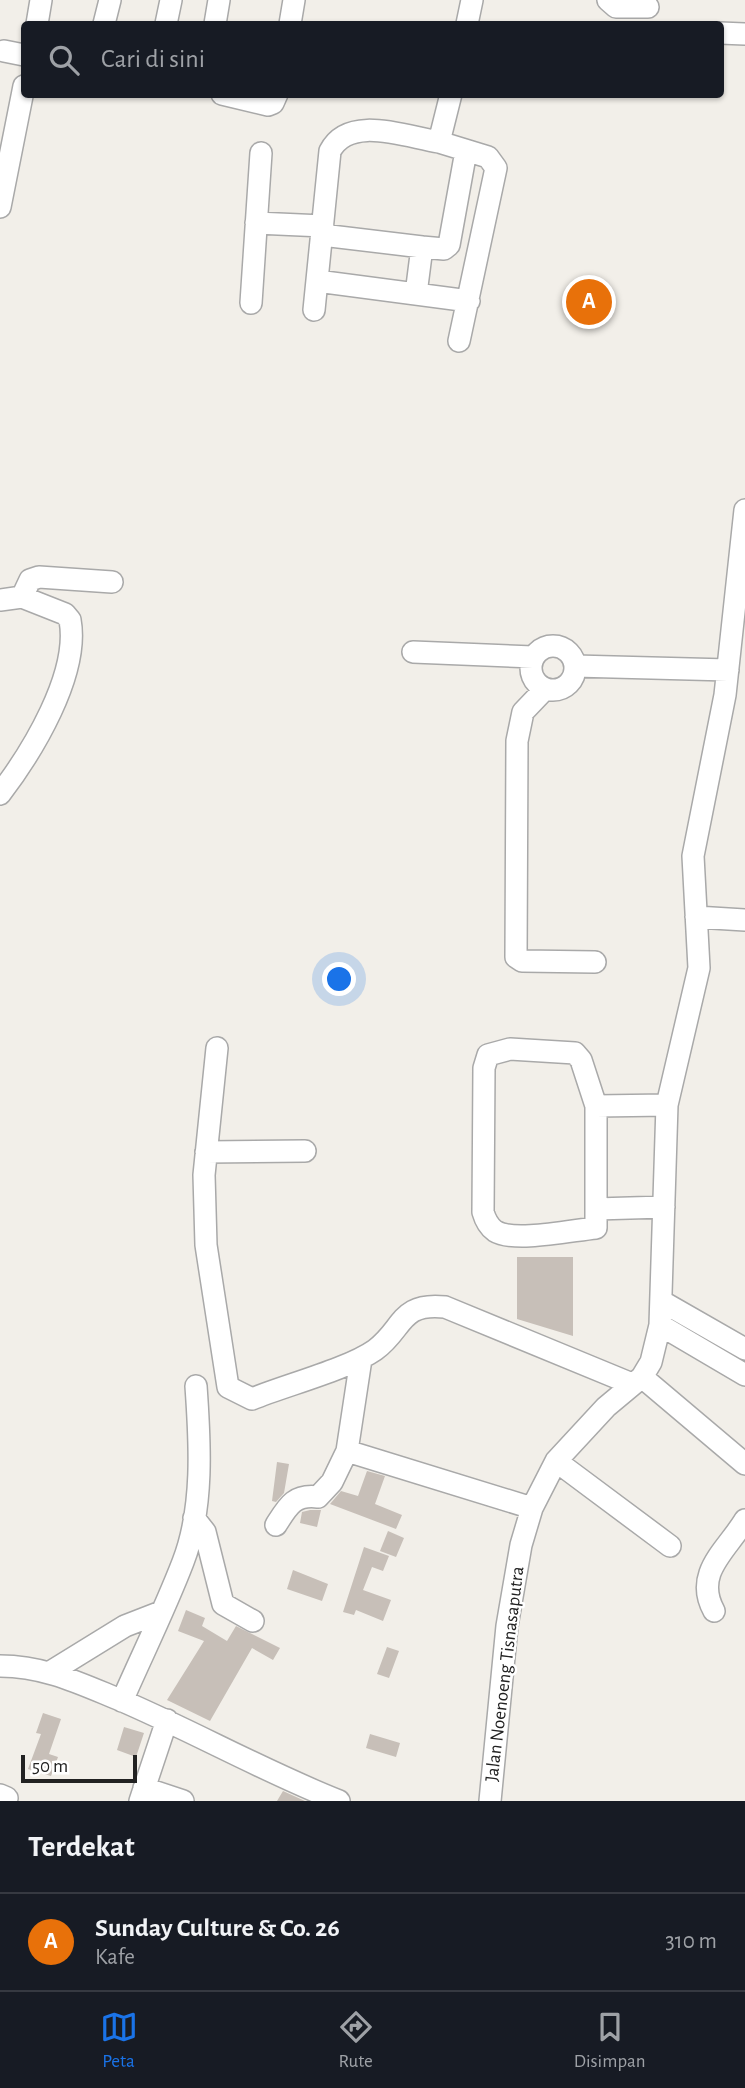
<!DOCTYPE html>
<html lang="id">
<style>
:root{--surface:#171b24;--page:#242831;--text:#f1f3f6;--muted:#9ea1a6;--line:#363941;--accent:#1a73e8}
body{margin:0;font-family:"Alegreya Sans",sans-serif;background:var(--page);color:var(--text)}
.scale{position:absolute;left:21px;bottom:18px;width:116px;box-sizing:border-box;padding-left:7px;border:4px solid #222;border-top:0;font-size:19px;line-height:24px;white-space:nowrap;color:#222;-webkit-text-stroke:5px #fff;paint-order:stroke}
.you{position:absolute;left:340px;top:980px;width:24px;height:24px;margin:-18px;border:5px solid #fff;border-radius:50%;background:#1a73e8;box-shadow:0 0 0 10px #1a73e833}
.badge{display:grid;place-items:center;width:46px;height:46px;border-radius:50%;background:var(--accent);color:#fff;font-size:23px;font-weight:700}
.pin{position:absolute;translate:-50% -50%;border:4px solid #fff;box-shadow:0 2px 7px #0006}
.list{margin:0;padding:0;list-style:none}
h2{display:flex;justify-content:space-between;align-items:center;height:91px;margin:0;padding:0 28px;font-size:30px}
h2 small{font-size:23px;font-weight:400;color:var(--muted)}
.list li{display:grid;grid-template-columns:46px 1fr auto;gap:21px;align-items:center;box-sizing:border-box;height:98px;padding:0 28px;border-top:2px solid var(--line)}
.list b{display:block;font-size:26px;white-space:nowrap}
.list p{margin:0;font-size:23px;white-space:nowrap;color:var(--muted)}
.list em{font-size:23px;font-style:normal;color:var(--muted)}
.icon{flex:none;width:38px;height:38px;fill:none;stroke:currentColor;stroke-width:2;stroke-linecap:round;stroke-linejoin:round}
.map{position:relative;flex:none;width:745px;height:1801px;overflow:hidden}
.search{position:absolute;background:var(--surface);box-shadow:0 2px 5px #0004;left:21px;right:21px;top:21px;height:77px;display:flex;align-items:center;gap:18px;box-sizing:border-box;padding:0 24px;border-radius:7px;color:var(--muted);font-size:26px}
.sheet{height:189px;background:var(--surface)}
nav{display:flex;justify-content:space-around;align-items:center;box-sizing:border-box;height:98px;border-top:2px solid var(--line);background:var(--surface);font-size:19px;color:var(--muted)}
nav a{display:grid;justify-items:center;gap:4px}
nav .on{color:var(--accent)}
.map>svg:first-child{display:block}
</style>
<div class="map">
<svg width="745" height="1801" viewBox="0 0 745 1801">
<rect width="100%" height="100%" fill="#f2efe9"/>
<path fill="#c7bfb8" d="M517,1257H573V1336L517,1319Z
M277,1462L289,1464L284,1493L276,1502L272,1501Z
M367,1471L385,1476L375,1504L402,1515L396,1529L330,1504L341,1491L358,1496Z
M310,1510H321L317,1527L300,1523L302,1512Z
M388,1531L404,1538L396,1557L380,1551Z
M364,1547L389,1556L383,1571L372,1567L363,1590L391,1600L383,1621L356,1610L354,1615L343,1612Z
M293,1570L328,1584L322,1601L287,1589Z
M186,1610L205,1618L202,1626L227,1641L236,1626L280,1648L273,1660L252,1648L210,1721L167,1700L204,1641L178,1631Z
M387,1647L399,1651L389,1678L377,1674Z
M43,1713L61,1719L49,1754L58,1757L51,1776L28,1769L41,1734L36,1733Z
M124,1727L144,1733L136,1757L117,1750Z
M370,1734L400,1743L396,1757L366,1748Z
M283,1791L305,1801H277Z"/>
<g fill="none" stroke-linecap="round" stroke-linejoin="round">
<defs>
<path id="minor" d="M608,0L616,7H648
M37,24L41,0
M104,24L110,0
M166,24L171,0
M215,24L219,0
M290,24L294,0
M467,24L472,0
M720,33L745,34
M4,51L24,55
M222,94L268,105L273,103L277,94
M451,94L439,142L488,157L496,168L459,341
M0,207L24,86
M256,223L323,226
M322,235L422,247
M317,281L469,301
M416,294L422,247L444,249L449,245L466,151
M251,303L261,153
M314,310L330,151C349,114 406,137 439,142
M0,600L22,597L30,580L39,577L112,582
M531 668a22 22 0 1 1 44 0a22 22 0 1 1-44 0Z
M413,652L533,657
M575,666L728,670
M545,689L523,712L517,741L516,957L522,961L595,962
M0,794C32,752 80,674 70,620L65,614L22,597
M696,917L745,920
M217,1048L204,1175L206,1245L228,1387L252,1399C286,1385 348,1369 375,1350C404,1329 399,1302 445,1307L632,1384
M596,1106L581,1060L575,1053L510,1049L488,1055L484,1068L483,1212C485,1219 488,1226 495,1231C514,1243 573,1230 596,1228V1106L667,1105
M206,1152L305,1151
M596,1209L664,1207
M661,1301L745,1349
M660,1325L745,1375
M361,1359L347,1451L532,1508
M642,1377L745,1464
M556,1461L670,1546
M194,1518L205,1532L223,1604L253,1621
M276,1525C288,1506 294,1494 318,1497L332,1482L347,1451
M714,1611C693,1573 727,1550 745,1520
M0,1666C44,1666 79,1683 118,1699C193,1731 263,1771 339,1801
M52,1671L125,1626L161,1612
M122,1701C142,1655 165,1609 183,1562C204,1508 200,1442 196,1386
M144,1788L183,1801
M0,1795L7,1798L6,1801
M140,1801L167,1720
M490,1801L507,1626L521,1545L532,1508L556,1461L606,1407L642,1377L651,1362L660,1325L667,1105L699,968L693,856L725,695L745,510"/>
</defs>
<use href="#minor" stroke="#a9a9a9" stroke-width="24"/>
<use href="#minor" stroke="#fff" stroke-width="21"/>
</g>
<g text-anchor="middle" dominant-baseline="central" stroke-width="5" stroke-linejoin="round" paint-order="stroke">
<g font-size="19" fill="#222" stroke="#fff">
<text transform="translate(505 1674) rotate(-83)">Jalan Noenoeng Tisnasaputra</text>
</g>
</g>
</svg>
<div class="scale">50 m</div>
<div class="you"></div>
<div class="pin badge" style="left:589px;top:302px;background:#e8710a">A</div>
<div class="search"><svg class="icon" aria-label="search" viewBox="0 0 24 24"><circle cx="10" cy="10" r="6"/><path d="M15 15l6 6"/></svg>Cari di sini</div>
</div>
<section class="sheet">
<h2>Terdekat<small></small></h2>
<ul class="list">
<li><span class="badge" style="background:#e8710a">A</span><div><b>Sunday Culture &amp; Co. 26</b><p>Kafe</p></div><em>310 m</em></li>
</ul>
</section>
<nav>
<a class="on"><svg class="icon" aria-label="map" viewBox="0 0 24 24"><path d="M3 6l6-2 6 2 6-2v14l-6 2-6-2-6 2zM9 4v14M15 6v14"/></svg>Peta</a>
<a><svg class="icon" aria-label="directions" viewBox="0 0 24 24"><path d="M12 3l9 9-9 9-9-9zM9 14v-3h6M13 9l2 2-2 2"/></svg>Rute</a>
<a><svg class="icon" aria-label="saved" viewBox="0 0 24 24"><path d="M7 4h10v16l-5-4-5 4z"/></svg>Disimpan</a>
</nav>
